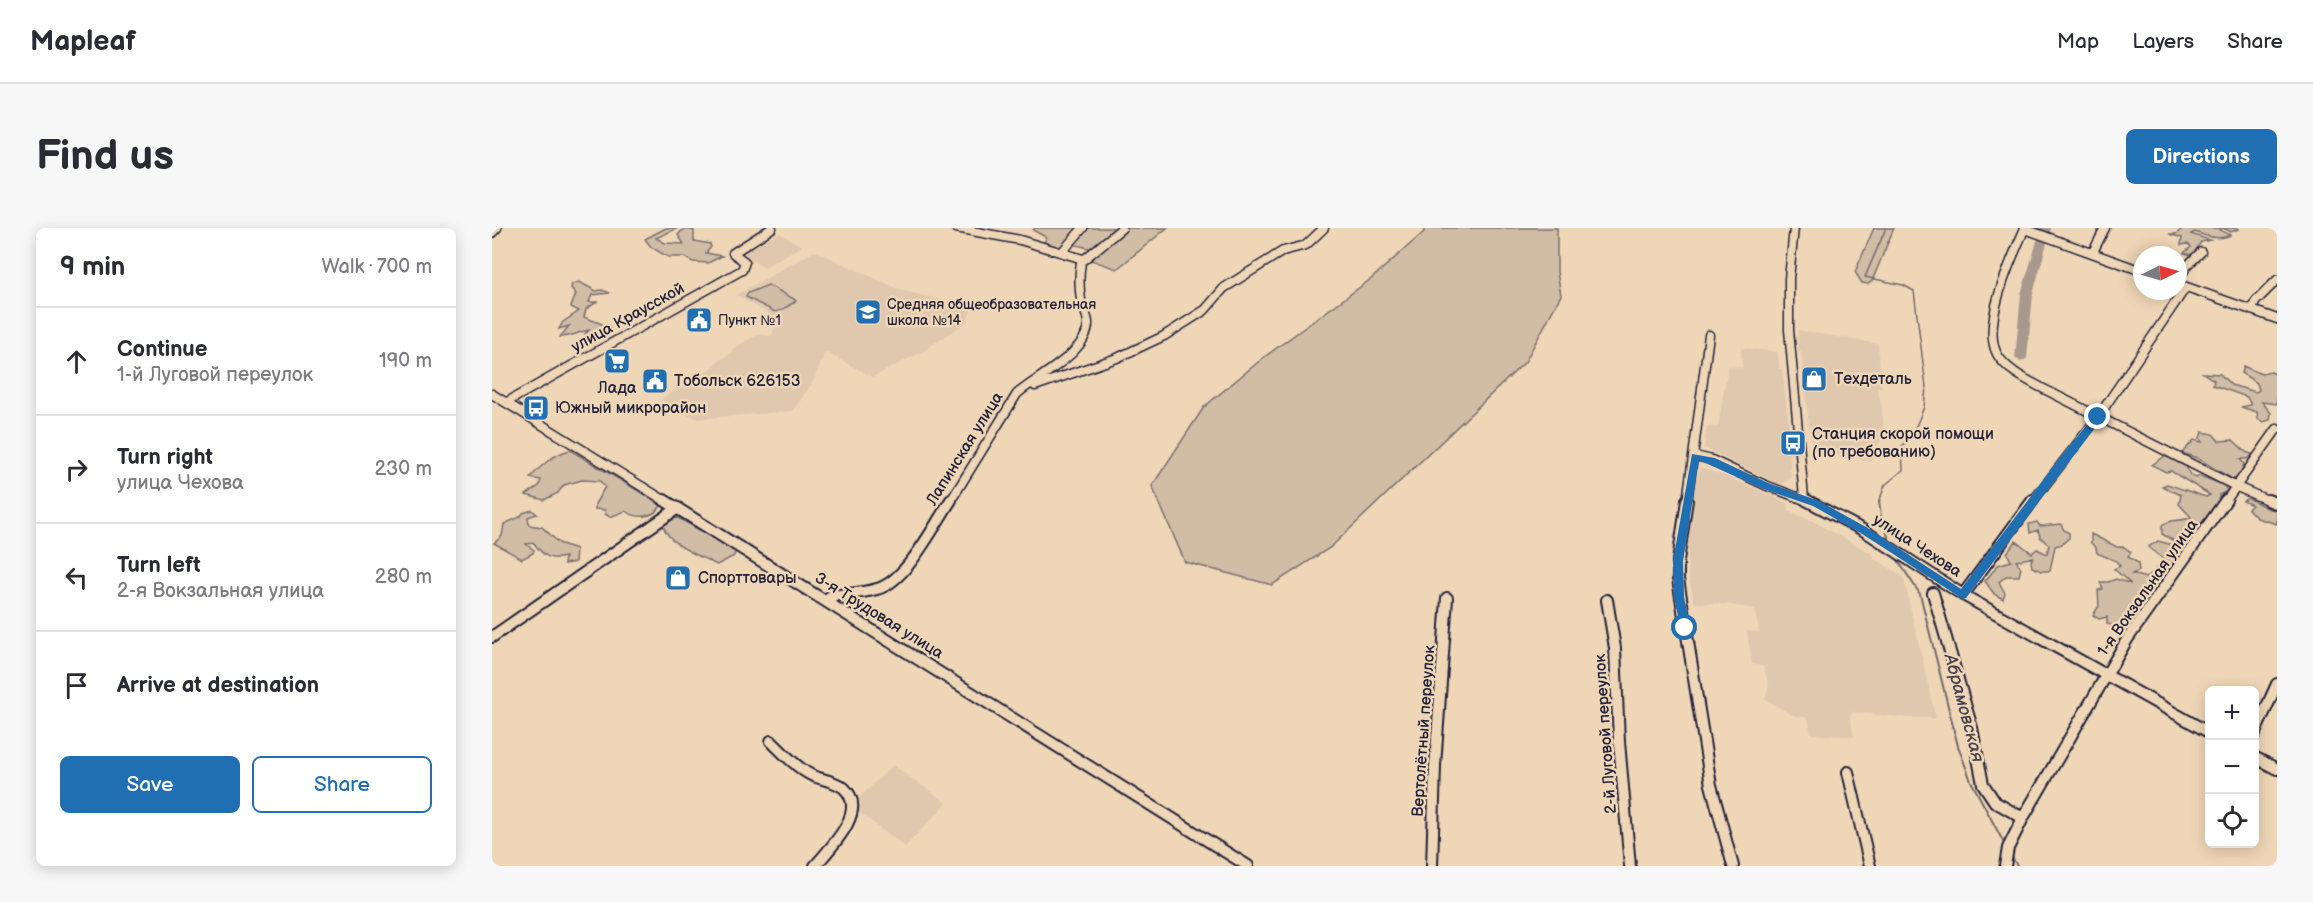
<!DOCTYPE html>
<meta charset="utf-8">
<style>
:root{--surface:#fff;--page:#f7f7f7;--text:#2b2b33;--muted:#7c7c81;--line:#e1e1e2;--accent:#1f6fb2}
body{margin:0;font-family:"Balsamiq Sans",sans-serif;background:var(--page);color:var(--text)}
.controls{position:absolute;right:18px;bottom:18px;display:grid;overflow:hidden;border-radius:9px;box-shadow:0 3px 15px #0003}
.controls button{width:54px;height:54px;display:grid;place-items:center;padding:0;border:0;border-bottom:2px solid var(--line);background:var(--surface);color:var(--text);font:30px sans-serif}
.compass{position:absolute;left:1641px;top:18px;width:54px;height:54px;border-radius:50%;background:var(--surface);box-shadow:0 3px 15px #0003;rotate:85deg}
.stop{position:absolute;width:18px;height:18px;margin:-14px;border:4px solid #1f6fb2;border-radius:50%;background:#fff}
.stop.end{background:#1f6fb2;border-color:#fff;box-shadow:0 2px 6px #0008}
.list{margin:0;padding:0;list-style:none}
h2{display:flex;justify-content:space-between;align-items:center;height:78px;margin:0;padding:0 24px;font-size:26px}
h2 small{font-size:20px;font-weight:400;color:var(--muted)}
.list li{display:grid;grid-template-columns:39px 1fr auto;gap:18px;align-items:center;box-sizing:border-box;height:108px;padding:0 24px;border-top:2px solid var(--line)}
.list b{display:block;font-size:22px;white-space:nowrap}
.list p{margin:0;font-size:20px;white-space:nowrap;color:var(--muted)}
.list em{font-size:20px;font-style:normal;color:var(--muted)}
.actions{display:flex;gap:12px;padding:18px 24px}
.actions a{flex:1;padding:14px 0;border:2px solid var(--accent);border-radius:9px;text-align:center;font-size:21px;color:var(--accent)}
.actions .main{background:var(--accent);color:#fff}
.icon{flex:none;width:33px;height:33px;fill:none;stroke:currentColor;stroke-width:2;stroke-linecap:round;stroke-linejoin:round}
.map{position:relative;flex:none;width:1785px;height:638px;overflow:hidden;border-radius:9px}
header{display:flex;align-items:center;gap:36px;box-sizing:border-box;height:84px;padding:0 30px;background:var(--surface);border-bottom:2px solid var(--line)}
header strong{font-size:28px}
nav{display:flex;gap:33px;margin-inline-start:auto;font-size:21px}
.intro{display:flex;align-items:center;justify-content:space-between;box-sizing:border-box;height:144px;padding:0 36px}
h1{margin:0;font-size:42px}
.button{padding:15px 27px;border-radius:9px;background:var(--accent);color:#fff;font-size:21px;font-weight:700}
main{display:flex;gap:36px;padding:0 36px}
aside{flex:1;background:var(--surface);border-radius:9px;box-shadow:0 3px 15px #0003}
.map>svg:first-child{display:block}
</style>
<header>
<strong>Mapleaf</strong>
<nav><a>Map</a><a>Layers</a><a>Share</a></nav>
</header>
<div class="intro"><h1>Find us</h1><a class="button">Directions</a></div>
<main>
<aside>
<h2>9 min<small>Walk · 700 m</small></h2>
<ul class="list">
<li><svg class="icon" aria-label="ahead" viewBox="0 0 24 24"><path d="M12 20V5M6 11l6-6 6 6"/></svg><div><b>Continue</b><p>1-й Луговой переулок</p></div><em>190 m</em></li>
<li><svg class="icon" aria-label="right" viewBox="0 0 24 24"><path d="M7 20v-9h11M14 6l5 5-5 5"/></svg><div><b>Turn right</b><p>улица Чехова</p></div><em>230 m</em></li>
<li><svg class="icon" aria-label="left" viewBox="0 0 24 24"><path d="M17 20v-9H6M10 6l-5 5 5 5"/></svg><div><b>Turn left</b><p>2-я Вокзальная улица</p></div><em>280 m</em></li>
<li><svg class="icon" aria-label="arrive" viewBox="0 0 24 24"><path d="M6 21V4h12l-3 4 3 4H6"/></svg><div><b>Arrive at destination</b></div></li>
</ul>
<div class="actions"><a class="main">Save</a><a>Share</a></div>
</aside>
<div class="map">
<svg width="1785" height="638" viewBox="0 0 1785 638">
<rect width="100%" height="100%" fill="#efd6b7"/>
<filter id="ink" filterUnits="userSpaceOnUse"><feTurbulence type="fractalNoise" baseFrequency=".0167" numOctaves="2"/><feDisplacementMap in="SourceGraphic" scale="12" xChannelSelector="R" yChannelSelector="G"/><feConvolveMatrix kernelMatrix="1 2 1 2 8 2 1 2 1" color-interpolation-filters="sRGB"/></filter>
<g filter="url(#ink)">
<path fill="#e0c8ae" d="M287,5L310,18L272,39L248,26Z
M323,23L409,62L480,80L475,94L428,125L381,149L333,124L321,154L301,183L205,191L168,172L221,139L220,137L241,124L239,122L267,106L279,108L286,94L279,91V87L244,67Z
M1306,102L1386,116L1390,160H1385L1390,179L1392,206L1378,233L1320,223L1309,124L1306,123Z
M1249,120L1286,124L1287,141H1290L1298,207H1296L1299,250L1289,257L1212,220L1215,198L1226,199L1236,138L1250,140Z
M1208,240L1231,247L1296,275L1297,283L1319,292L1382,327V330L1409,347L1412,352L1444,490H1417L1360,484L1358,488L1362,509L1319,506L1316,490L1300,487L1273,471L1277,457L1271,438L1260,436L1255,403L1267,404L1263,381L1234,376L1202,375L1196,344V319L1203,253Z
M401,537L455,575L413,619L363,581L365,572Z"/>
<path fill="#d1bca5" stroke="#7a6f70" stroke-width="1.5" d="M174,0H186L164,10L173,15L192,16L186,7C190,1 195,0 202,3V13L218,16L219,19L214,25L230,28L216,35L201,34L192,29H176L159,19L153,11Z
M543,0H675L625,41L596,31L605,22L576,15L565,20L550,16L555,10L541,2Z
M932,0H1065V44L1069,67L1033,134L839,319L780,357L693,334L660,258L712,179L771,130L879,51L932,4Z
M1382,0H1402L1380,53L1376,56L1370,55L1363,44Z
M1691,0H1746L1747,1L1739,4L1731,0L1728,2L1738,7C1728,13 1713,8 1703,4L1699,6L1718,12L1709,14L1705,20L1709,23L1699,27L1692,25L1699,19L1696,16L1689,17L1690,10L1677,6H1684Z
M87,54L104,63L110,62L118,65L100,67L97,74H105L94,81L92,89L118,99V104L100,109L93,106L97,102C87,104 78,109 68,109L77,98L67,101L71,94L87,83L79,79L84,66L79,60L80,56Z
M276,57L302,71L304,73L290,82L283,84L254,69L256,65Z
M1751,138L1769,146L1779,144L1785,147V176L1770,174L1779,185L1778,192L1771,194L1766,191L1765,184L1749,179L1759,177L1755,169L1721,157L1722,152L1711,145L1728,146L1739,157L1764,164L1767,162L1765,155L1749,145L1751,143Z
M1710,204L1721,206L1727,213L1741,212L1754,224L1762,227L1755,231H1748L1752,236L1747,250L1740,251L1705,230L1690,225L1702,212L1710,214L1708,210Z
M78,222L160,271L169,278C161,290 145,291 133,283L118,289L113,286V282L103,281V276L113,259L108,253L90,252L72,257L66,265L52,272L34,267L47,258L49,252L38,250C49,238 61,226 78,222Z
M1673,228L1694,238L1698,247L1704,250L1708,248L1732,257L1735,263L1727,267V274L1714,294L1706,295L1709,300C1703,308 1695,316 1689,323C1684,331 1685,339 1674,342L1669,352L1662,353L1667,359L1652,374L1646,377L1649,381L1641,386L1644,390L1639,396L1626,399L1615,396V389L1607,391L1601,387L1607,378L1606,362L1611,361L1608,354H1616L1624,351L1639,356L1622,341L1628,338L1624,333L1605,325L1604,320L1599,315V306L1625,319H1632L1639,324L1636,329L1646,335L1647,343L1640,346L1654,350L1674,333L1656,319L1666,313L1684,318L1687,316L1670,306V297C1681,289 1689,295 1699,289L1687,276L1689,267L1670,258L1675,256L1714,269L1718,267L1679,243L1674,244L1660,237Z
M1756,270L1777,281H1785V296L1765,290L1756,281L1760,277L1751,273Z
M40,282L45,286L36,289L37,297L50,299L67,315L84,321L83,334L72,336L73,329C58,333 51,328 42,315L34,316L42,322L41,325L30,331L2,315L10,308L12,296L28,289L31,285Z
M186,290L244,322L242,328L225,337C207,327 177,318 171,297L177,292Z
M1545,294L1548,298L1569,296L1572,302L1577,305V310L1570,316L1563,318L1558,343H1549L1540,339L1539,333L1541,329L1524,333L1529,340L1527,348H1514L1507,354L1513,365L1511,371L1502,366L1493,353L1506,337L1519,333L1515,325L1524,313L1540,325L1545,321L1555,326L1557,317L1548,309L1546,302L1538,305L1537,296Z"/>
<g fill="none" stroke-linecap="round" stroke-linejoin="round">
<path stroke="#73696c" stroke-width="1.5" d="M1387,274L1393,257L1411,242L1410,219L1425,196L1432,179L1434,159L1422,63L1411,57L1373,49L1394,0"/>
<path stroke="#73696c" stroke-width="2" d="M1387,272L1389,289L1397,311
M1403,328L1428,366L1466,518L1479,553L1513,617
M1519,627L1525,638"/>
<path fill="#a9988d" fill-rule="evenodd" d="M1549,0H1559L1541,66L1535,130L1529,134L1523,130L1529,66Z"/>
<defs>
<path id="minor-far1" d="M464,0L528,12L591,31
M1302,0L1297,51V102L1312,270
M1533,0C1520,30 1489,95 1505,126C1514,142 1535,152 1550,160L1745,259L1780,274
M1533,1L1650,43
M0,5L5,0
M570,24L591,0
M1601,24L1613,0
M1686,53L1694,39L1709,24
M1686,56L1785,91
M1759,82L1764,73L1785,52
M543,158L625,130L672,108L713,82L732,60L791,23L814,17L832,0
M0,166L175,274
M15,174L250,42L253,34L241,25L280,0
M1203,228L1220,232L1273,257L1318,274
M458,274L525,166C544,149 598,124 596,94C595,87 591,79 589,72C587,59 587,46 589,34L630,0
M1195,274L1217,107
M1540,274L1606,189L1694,59
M1733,274L1785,201"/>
<path id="minor" d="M172,272L756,638
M1195,272L1186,333V351L1219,557L1241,638
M1314,272L1371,302L1471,367L1718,505
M1776,272L1785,276
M1441,365L1480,500L1491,556L1503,574L1531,590
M1471,367L1541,272
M334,372L339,368C354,366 371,365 385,361C414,354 443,296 459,272
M1115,372L1123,420L1127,514L1138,638
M0,409L186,280
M1762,507L1785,456
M279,513C291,525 303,538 317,546C328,552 342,552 352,560C377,583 338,620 323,638
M1762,529L1785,541
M1356,544L1378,638
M940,638L943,538L955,370
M1513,638L1516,620L1531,590L1636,410L1734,272"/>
</defs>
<use href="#minor-far1" stroke="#22223b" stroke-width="11"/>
<use href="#minor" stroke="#22223b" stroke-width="14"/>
<use href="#minor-far1" stroke="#efd6b7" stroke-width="8"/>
<use href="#minor" stroke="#efd6b7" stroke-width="10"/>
</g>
</g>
<path fill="#1f6fb2" d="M1603,187L1611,189L1474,370L1471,371L1367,304L1321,278L1269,260L1207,232L1191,333L1192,369L1198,400L1193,404L1189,403L1182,369L1181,333L1200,226L1223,230L1276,255L1327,273L1374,299L1469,361L1570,227Z"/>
<defs>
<symbol id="school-square" viewBox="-11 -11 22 22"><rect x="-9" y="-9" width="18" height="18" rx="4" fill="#1f6fb2" stroke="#efd6b7"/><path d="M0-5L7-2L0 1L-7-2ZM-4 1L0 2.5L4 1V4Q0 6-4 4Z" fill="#fff"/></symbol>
<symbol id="civic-square" viewBox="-11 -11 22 22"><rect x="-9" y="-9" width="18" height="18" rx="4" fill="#1f6fb2" stroke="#efd6b7"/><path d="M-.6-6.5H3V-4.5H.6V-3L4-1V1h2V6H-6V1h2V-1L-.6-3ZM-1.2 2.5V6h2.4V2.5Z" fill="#fff"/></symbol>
<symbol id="supermarket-square" viewBox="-11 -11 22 22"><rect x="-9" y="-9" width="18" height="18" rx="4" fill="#1f6fb2" stroke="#efd6b7"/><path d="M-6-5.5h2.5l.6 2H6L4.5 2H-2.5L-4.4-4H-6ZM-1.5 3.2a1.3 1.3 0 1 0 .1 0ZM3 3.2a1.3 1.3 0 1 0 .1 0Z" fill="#fff"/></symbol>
<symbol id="shop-square" viewBox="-11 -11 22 22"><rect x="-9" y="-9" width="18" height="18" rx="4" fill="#1f6fb2" stroke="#efd6b7"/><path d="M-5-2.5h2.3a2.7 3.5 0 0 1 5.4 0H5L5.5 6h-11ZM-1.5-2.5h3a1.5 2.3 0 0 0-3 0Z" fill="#fff"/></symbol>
<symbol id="bus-square" viewBox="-11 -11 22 22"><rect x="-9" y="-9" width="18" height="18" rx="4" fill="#1f6fb2" stroke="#efd6b7"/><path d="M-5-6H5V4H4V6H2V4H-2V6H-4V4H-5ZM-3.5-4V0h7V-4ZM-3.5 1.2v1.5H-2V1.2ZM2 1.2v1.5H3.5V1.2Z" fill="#fff"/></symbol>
</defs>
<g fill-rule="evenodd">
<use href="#school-square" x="361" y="69" width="30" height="30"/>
<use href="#civic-square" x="192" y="77" width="30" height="30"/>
<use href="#supermarket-square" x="110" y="118" width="30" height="30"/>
<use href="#shop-square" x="1307" y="136" width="30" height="30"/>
<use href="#civic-square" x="148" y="138" width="30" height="30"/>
<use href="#bus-square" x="29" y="165" width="30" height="30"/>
<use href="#bus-square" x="1286" y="200" width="30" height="30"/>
<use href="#shop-square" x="171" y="335" width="30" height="30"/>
</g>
<g text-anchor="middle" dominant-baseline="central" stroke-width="5" stroke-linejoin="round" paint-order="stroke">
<g font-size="14" fill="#22223b" stroke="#efd6b7" text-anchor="start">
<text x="395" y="76">Средняя общеобразовательная<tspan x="395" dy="16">школа №14</tspan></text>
<text x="226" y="92">Пункт №1</text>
</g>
<g font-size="16" fill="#22223b" stroke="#efd6b7">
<text transform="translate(136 90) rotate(-29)">улица Краусской</text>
<text transform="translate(473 221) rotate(-58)">Лапинская улица</text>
<text transform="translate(1425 318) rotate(33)">улица Чехова</text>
<text transform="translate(1656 360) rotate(-55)">1-я Вокзальная улица</text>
<text transform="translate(387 388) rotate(32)">3-я Трудовая улица</text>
<text transform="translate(932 503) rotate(-86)">Вертолётный переулок</text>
<text transform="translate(1114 506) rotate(-94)">2-й Луговой переулок</text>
</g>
<g font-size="16" fill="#22223b" stroke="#efd6b7" text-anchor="start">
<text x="1342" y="151">Техдеталь</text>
<text x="182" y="153">Тобольск 626153</text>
<text x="125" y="160" text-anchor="middle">Лада</text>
<text x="63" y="180">Южный микрорайон</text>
<text x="1320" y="206">Станция скорой помощи<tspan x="1320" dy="18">(по требованию)</tspan></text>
<text x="206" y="350">Спорттовары</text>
</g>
<g font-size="18" font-style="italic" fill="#4a4554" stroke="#efd6b7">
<text transform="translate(1472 480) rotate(75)">Абрамовская</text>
</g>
</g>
</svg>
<div class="controls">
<button>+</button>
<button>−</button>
<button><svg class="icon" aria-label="locate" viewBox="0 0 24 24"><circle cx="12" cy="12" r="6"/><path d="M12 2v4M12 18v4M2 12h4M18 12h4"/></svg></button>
</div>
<svg class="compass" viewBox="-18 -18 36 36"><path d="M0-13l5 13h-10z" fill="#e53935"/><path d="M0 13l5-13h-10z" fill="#7c7c81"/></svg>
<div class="stop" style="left:1193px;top:400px"></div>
<div class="stop end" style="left:1606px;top:189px"></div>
</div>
</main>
